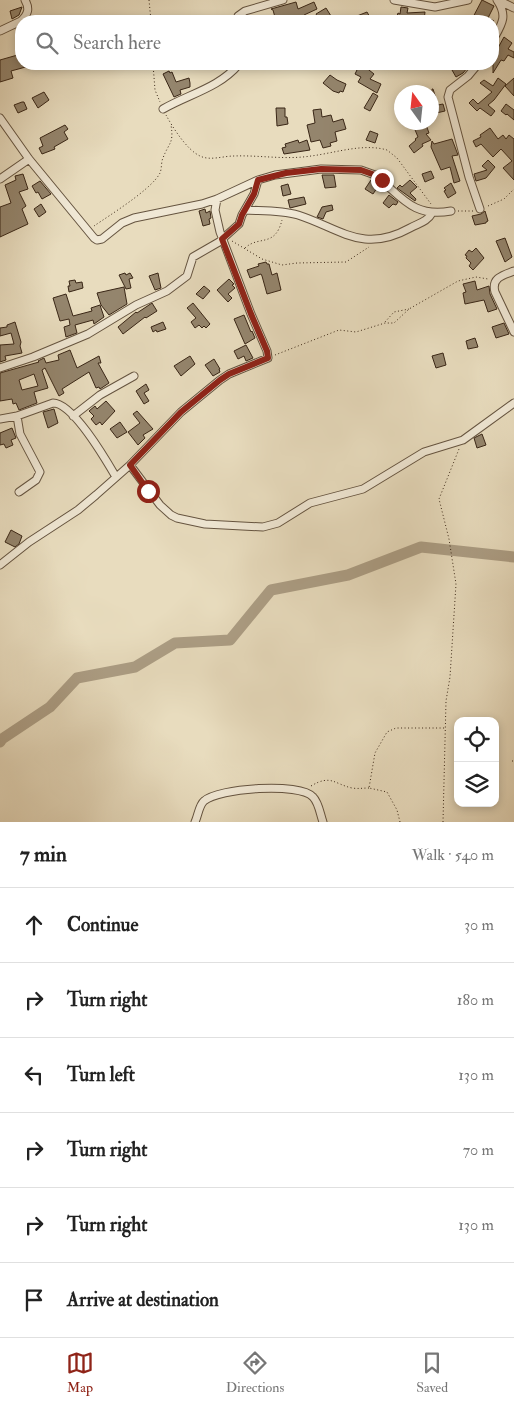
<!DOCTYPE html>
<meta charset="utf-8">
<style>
:root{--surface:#fff;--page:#f6f6f6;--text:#222;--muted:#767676;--line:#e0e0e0;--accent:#8f2418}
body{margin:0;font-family:"IM FELL Double Pica",serif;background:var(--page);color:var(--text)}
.controls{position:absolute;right:15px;bottom:15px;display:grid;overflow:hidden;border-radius:10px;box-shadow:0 2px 8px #0003}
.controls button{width:45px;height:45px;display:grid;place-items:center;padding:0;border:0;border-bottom:1px solid var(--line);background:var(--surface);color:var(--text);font:25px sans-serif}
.compass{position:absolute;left:394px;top:85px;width:45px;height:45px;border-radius:50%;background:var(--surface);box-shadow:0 2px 8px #0003;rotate:345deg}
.stop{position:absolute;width:15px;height:15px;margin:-11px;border:4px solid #8f2418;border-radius:50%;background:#fff}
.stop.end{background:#8f2418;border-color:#fff;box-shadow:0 1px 5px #0008}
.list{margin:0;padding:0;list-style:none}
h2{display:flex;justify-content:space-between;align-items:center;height:65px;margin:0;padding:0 20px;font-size:21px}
h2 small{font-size:16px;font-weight:400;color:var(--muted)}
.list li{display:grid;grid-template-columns:32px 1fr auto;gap:15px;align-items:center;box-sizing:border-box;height:75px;padding:0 20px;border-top:1px solid var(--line)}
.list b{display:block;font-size:19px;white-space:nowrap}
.list em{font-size:16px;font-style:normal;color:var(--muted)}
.icon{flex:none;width:28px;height:28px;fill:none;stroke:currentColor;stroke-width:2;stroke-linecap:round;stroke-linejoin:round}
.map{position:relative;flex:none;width:514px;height:822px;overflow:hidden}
.search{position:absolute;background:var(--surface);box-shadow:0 2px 8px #0003;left:15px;right:15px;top:15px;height:55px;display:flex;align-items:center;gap:12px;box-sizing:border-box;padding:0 18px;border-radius:20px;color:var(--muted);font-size:19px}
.sheet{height:515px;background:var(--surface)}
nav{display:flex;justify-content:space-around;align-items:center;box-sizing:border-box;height:70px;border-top:1px solid var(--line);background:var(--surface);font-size:14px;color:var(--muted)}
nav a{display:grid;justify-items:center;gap:2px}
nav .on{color:var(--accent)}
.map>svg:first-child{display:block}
</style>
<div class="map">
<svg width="514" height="822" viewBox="0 0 514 822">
<rect width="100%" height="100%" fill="#e8dcbe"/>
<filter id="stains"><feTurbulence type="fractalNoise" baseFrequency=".004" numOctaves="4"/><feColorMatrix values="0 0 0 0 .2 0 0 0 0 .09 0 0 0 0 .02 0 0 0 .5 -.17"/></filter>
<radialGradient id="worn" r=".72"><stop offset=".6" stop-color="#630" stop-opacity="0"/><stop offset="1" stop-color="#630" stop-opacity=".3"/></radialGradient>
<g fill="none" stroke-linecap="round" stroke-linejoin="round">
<path stroke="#ac9e85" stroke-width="11" d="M0,742L2,739L50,707L77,678L135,667L175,643L230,640L271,590L348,575L421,547L514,557"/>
</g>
<path fill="#94856d" stroke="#392616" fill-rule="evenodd" d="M482,0L494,6L488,18L494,21H471Z
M296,2L298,9L314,2L317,9L304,15L306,21H291L290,18L276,21L273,10L271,9Z
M22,7L19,15L12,19L10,11Z
M401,7L408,8L407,13L425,12L424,21H401L396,19L398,13L400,14Z
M326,8L331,16L320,21L316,14Z
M367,12L371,19L359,21L357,16Z
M504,37L512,43L508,49L514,52V58L508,55L504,61L501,60L493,73V57Z
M21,54V64H32L33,65L11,71L13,78L0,82V60Z
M343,64H365L364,66L374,74L370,79L381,84L377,93L358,82L361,77L355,74L357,70Z
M455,64H464L468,67L463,73L456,77L452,70L459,67Z
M169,71L170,73L172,72L176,82L189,78L190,83V87L180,90L181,94L174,97L163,74Z
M330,75L337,80L346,84L343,92L340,91L339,93L333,91L323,83Z
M498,78L506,84L494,100L488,105L495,111L491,116L480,108L477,111L469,103L473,99L478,104L492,92L480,83L484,80L493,86Z
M514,78V96L505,86Z
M432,89H433L438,105L443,104L445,111L432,114Z
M44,92L49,100L38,108L32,98Z
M373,93L378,96L370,111L364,108Z
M22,102H24L27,109L18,113L14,105Z
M506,104L514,110V120L507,114L506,115L501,111Z
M276,108H285V117H287L288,124L277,126Z
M321,109L322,117L331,115L333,122L343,119L346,129L335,132L337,141L330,143L331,146L323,148L320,140L311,142L307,125L315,123L313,110Z
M421,122H425L429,133L426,134L431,140L422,144L423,146L414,153L409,146L416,140L415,139L418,137L413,125Z
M65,125L68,129L64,132L68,139L54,147L55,149L42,154L39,148L43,146L40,138Z
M490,128L498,139L503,135L506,139L509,135L514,139V180L503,168L512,161L501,149L493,157L481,144L476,147L473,141L481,137L480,135Z
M370,131L378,134L375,143L366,140Z
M452,139L458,155L452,156L460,181L454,183L450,167L441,170L431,147L432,141L434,144Z
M298,140L299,143L307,140L310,150L284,154L282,148L286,147L285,144Z
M488,160L495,167L486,178L476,181L474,174L487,170L482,166Z
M431,171L434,178L425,182L422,174Z
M23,174L28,189L19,192L26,206L22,209L28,224L0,237V207L11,203L5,185L16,180L15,176Z
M322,175H334L336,187L325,188Z
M371,180L379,185L373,194L365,189Z
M410,180L417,187L410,193L416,199L415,201L397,188L400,185L402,187Z
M40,181L51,194L42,199L38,192L36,193L32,186Z
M451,183L456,193L448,198L444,191L446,190L444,188Z
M288,184L291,194L283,196L281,186Z
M389,195L398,202L396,205L393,204L389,208L383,203Z
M304,197L306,204L290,208L288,200Z
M41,204L46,212L39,217L34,209Z
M332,205L333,210L326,212L323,219L317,217L322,207Z
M205,209L206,213L210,211L211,218L209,219L210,224L203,226L199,211Z
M485,211L488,221L486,222V223L475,225L472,216L481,214Z
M505,238L512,257L505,262L496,241Z
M476,248L484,258L473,270L469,266L471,263L466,258L467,256L465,255L469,250L472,252Z
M266,262L267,264H269L272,275L277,273L281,290L267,294L262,276L261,274L250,278L247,270L259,266L258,264Z
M125,273L126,275L130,273L133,278L129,279L131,288L126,289L119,275Z
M158,273L161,288L155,290L149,276Z
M229,279L234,284L232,285L235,288L228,294L232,298L228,302L217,290Z
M75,280L76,283L82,282L83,288L69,292L68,286H70L69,281Z
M475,281L477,290L489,286L490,294L497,309L488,312L484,300L465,304L463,293L466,292L463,284Z
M204,286L210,291L203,299L196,294Z
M124,287L127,304L109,315L101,305L97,293Z
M66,294L73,316L92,311L91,308L100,305L104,317L94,324L93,320L75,325L77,333L66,337L64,327L70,325L69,319L60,321L53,298Z
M152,303L157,311L146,318L145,317L123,334L118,327L136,312L137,313Z
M193,303L210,324L206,328L204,326L202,328L199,325L195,328L191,322L196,318L187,308Z
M244,315L251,332L252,331L255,338L245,344L234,319Z
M15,322L21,342L20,346L22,353L5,356L6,360L0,362V345L14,344L11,333L0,336V328L7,327V325Z
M163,322L166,329L157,332L156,330L153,332L151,327Z
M504,323L509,334L496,338L492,327Z
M475,338L478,347L468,349L466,341Z
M246,345L253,358L246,361L244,356L238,359L234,351Z
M70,350L77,368L99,356L101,363H98L109,383L100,389L99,387L96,388L89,372L62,389L64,393L59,396L45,368L42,370L48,388L34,392L37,403L19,410L16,403L13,404L12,399L0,401V373L39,362L38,361L44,358L46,363L59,360L58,355ZM34,374L38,386L22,390L19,380Z
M443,353L446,365L436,368L432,356Z
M190,356L195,364L181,376L174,366Z
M214,359L220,369H219L220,372L213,376L205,365Z
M146,384L149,390L144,393L149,401L144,404L136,391Z
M106,401L115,411L102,425L100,422L96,425L91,419L94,416L89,411L95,406L97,409Z
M54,409L58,423L48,428L43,412Z
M137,411L153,429L143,435L145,438L138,445L128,432L140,423L133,414Z
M120,422L127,432L117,438L110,429Z
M12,428L16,438L11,440L13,445L6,448L4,444L0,445V433Z
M482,434L486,445L477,448L474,438Z
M11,530L22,536L19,544L15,547L5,542Z"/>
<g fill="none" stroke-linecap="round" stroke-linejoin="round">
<defs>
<path id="minor" d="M394,0L435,7L468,0
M498,0L514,8
M21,21C28,14 30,9 25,0
M238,21V16L245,11L283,0
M0,31L21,21
M493,40C502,24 508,16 497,0
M478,64L468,76L450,90L448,97L469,177L480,209
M163,109C189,94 219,88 239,64
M0,118L29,159L94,238L97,240L102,239L122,223L134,218L202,204L217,199L258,180L275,175L321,169L361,170L375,175C402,197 413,218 451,211
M0,179L29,159
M245,210C262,211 281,210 298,215C341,229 363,254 410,228C419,223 427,222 432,213
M514,271C503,275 491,278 495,292L514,332
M0,368L33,357L88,334L136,305L167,291L187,276L193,257L219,242L239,224L242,215L254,194L258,180
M17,416L20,434L40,472L36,480L19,492
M73,416L100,395L134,376
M0,419L17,416L53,403C73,403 106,460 116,477
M130,465L160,505L171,515L177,518L205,524L263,527L278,523L310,503L363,489L424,452L463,440L514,403
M0,565L29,542L78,510L96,495L130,465L181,412L220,380L229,374L268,358L267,351L251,314L220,232L215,210L217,199
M195,822C198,816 199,805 204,801C218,788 300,782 313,797C319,803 320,814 323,822"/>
</defs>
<use href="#minor" stroke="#655440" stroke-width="9"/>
<path stroke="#392616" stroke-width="1" stroke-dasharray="1 2.5" stroke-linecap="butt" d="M149,0L151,21
M153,64L155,90L160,102
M166,115C173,128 187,150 200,156C210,161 223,156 234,156C259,155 285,160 311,156C335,153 363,143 387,150L397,158L431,204
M488,206L504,199L514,189
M458,211H474
M94,226C110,215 152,189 160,173C162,168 161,162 163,158C169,142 174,144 171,125
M232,241L262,259L282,265L297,263L346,262L369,247
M245,248C259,235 275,248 282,220
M385,322L394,312L409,309
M275,355L339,330L356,332L385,323H394L409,309L458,281L476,277L488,279
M512,761H514
M311,786C331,774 334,784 352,788C358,789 363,788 369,788
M400,822L397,810L387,792L369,788L375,753L387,732L396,728H445
M443,822L446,701L450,677L456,584L449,539L439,499L459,449"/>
<use href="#minor" stroke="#f0e8d5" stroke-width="7"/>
</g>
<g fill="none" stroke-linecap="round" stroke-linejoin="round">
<path stroke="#8f2418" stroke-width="6" d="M148,491L130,465L181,412L220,380L229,374L268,358L267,351L251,314L222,239L239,224L242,215L254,194L258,180L286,173L321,169L361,170L375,175L382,180"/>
</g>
<rect width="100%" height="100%" filter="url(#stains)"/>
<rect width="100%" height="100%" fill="url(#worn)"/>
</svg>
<div class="controls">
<button><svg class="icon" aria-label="locate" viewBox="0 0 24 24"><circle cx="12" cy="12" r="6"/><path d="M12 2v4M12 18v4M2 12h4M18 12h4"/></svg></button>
<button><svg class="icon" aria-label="layers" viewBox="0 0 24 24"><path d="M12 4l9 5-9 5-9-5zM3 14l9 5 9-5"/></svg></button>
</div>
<svg class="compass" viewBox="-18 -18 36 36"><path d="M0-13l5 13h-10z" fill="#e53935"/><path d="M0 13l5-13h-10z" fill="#767676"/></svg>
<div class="stop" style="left:148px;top:491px"></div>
<div class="stop end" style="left:382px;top:180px"></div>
<div class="search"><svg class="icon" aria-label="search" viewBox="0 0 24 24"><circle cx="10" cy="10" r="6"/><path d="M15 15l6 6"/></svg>Search here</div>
</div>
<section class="sheet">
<h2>7 min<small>Walk · 540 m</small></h2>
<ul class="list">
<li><svg class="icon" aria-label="ahead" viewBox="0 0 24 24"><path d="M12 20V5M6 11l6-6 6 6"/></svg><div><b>Continue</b></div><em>30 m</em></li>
<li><svg class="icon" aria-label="right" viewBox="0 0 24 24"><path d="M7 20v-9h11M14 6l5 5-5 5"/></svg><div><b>Turn right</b></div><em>180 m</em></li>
<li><svg class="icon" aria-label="left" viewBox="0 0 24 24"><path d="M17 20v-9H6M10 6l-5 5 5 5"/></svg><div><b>Turn left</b></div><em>130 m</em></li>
<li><svg class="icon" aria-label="right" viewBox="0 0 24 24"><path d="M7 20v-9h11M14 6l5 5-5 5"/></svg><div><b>Turn right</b></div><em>70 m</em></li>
<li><svg class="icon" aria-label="right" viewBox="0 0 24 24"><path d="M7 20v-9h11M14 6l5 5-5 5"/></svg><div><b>Turn right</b></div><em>130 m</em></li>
<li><svg class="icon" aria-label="arrive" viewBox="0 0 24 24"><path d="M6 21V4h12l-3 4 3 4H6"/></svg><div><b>Arrive at destination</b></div></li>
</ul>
</section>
<nav>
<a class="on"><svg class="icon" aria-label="map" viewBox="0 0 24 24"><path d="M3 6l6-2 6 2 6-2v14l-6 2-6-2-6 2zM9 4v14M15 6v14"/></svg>Map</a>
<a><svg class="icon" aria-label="directions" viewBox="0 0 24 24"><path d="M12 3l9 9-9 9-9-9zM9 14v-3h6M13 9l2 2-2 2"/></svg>Directions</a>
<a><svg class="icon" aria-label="saved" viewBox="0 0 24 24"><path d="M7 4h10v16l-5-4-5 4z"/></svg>Saved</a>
</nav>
